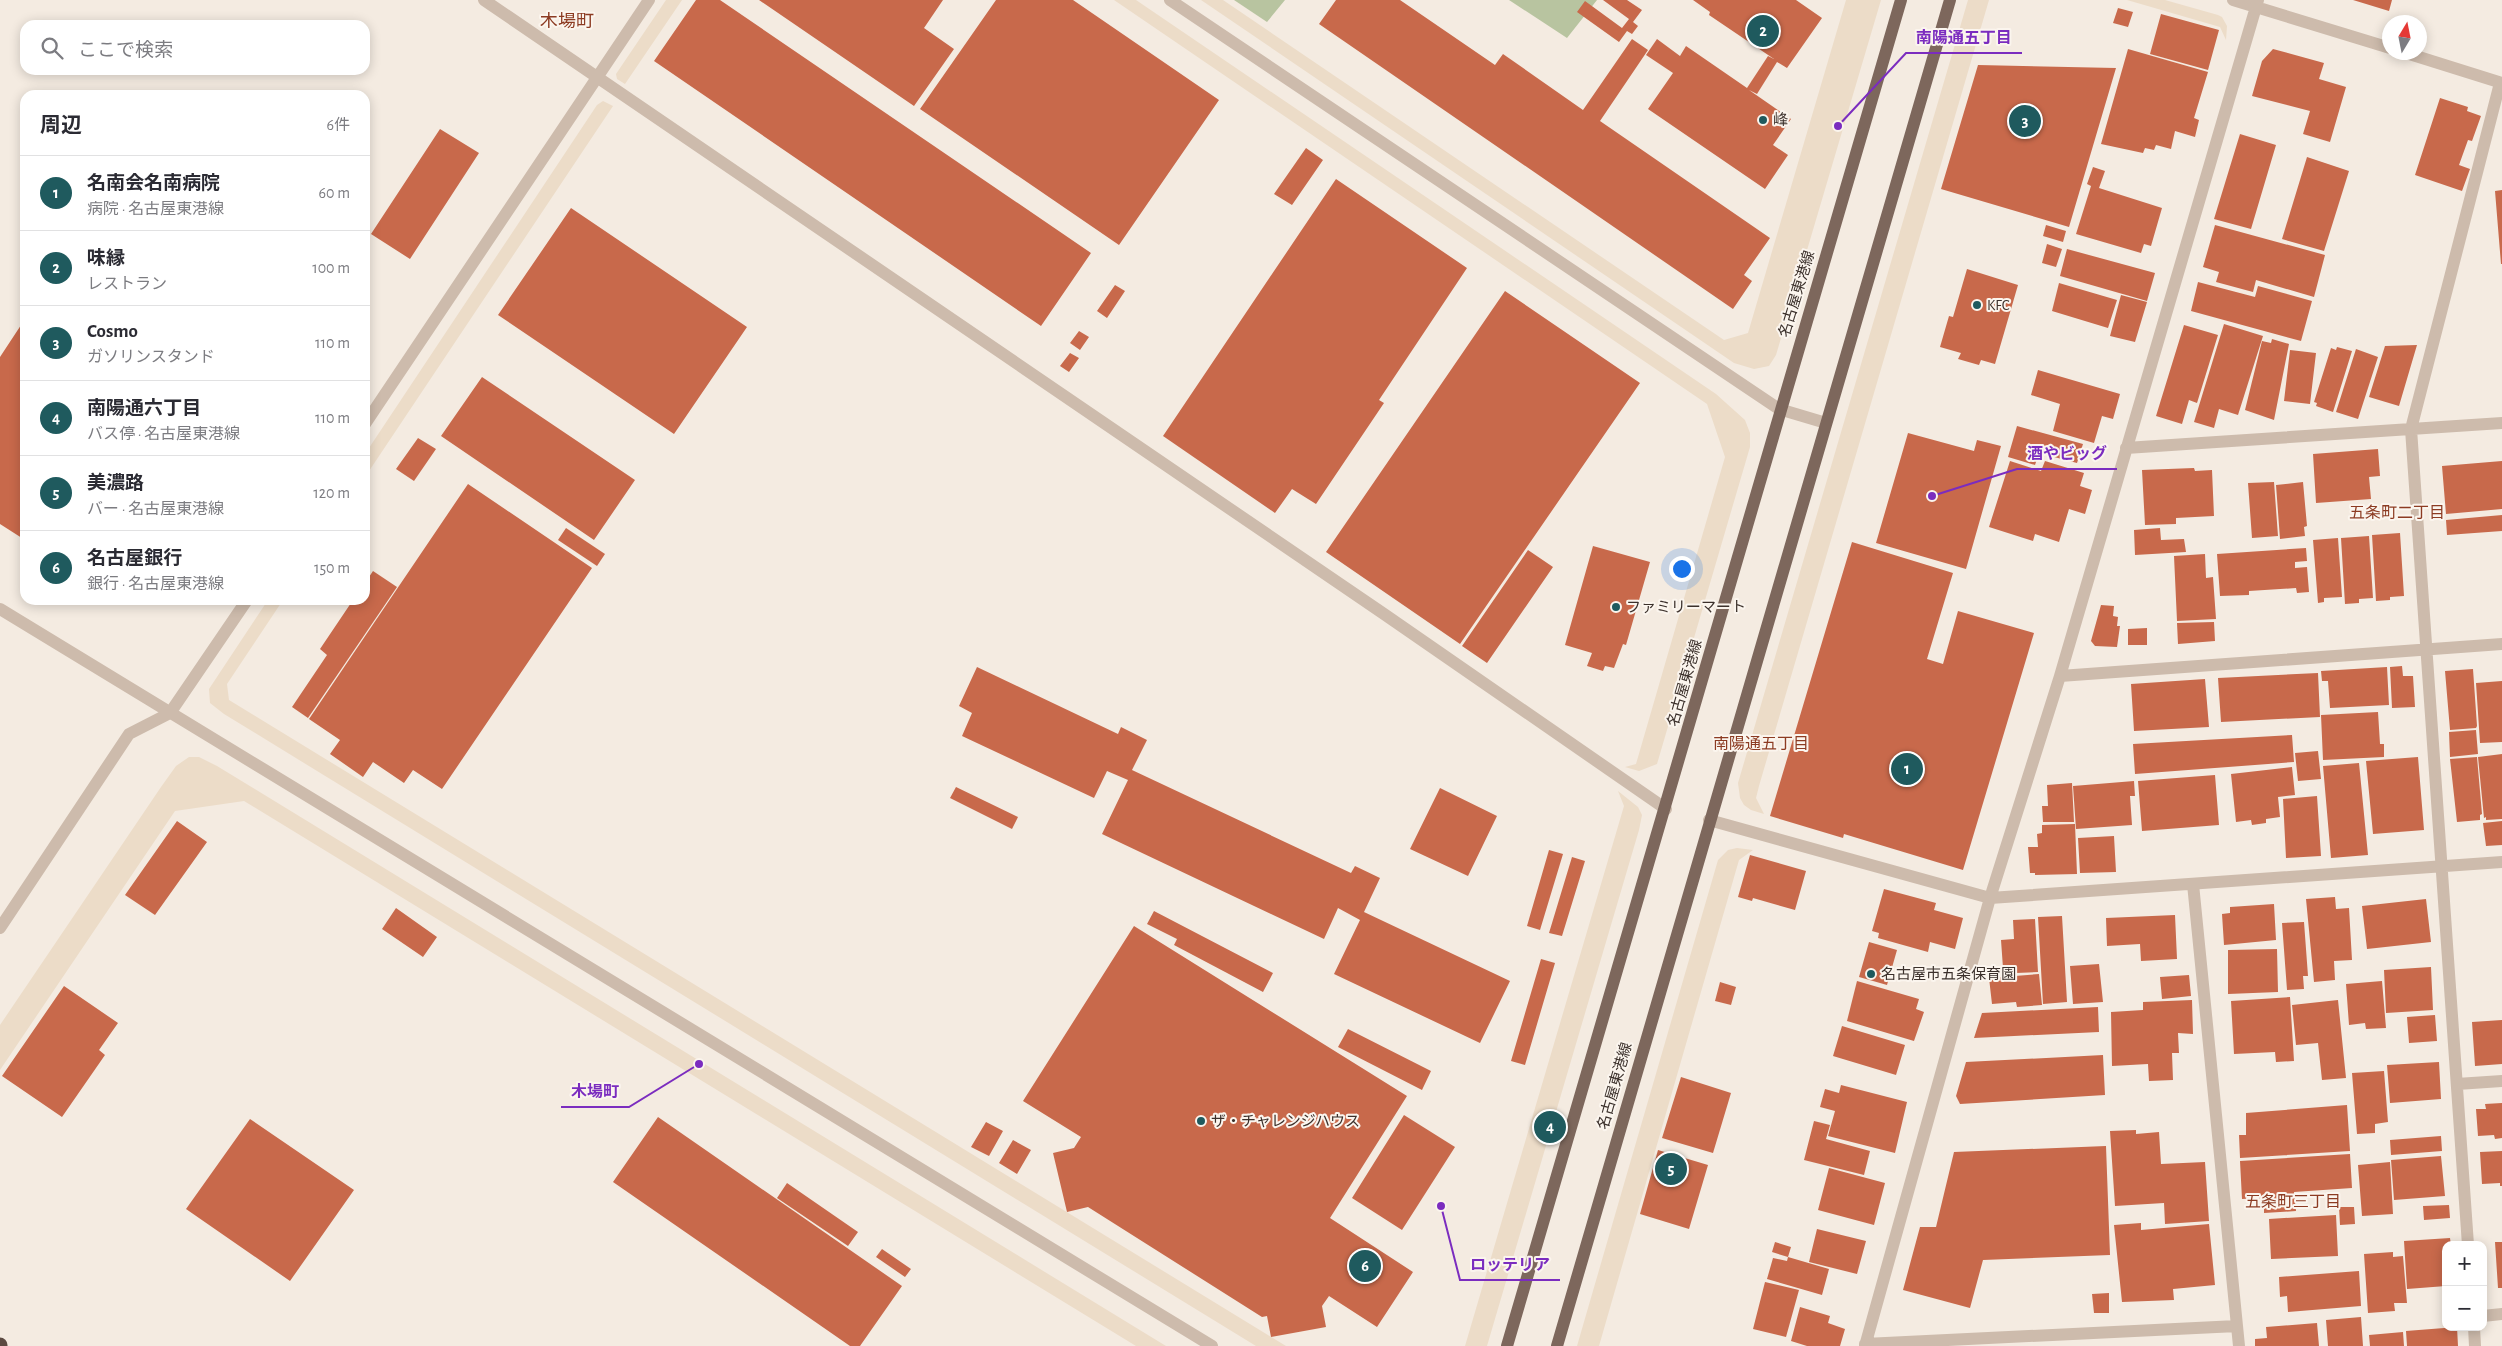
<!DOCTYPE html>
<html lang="ja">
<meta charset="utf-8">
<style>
:root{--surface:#fff;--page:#f2f2f3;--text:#2b2b33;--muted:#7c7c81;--line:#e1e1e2;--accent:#1f5a5e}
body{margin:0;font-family:"Alegreya Sans","Noto Sans JP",sans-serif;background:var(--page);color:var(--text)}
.controls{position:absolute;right:15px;bottom:15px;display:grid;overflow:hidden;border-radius:10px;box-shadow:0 2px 12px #0003}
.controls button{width:45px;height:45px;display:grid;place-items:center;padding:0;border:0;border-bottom:1px solid var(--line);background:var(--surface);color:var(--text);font:25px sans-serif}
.compass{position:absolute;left:2382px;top:15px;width:45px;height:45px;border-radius:50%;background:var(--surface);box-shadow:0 2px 12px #0003;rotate:10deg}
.you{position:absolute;left:1681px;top:568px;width:18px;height:18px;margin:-12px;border:4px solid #fff;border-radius:50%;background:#1a73e8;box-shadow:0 0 0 8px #1a73e833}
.badge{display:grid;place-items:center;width:32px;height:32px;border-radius:50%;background:var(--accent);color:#fff;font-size:16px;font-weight:700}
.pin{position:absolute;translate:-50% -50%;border:2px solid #fff;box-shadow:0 1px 5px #0006}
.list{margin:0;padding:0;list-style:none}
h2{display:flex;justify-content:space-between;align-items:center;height:65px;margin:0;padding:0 20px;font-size:21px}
h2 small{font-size:16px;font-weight:400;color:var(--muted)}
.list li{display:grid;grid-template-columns:32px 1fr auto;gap:15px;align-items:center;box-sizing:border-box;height:75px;padding:0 20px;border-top:1px solid var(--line)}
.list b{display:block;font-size:19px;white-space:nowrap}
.list p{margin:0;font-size:16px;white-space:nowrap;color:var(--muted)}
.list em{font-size:16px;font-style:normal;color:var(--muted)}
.icon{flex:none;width:28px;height:28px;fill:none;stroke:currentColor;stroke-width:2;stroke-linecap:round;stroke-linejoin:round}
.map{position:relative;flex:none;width:2502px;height:1346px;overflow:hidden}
.search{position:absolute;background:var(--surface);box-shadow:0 2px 12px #0003;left:20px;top:20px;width:350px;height:55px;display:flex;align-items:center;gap:12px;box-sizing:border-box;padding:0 18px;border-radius:15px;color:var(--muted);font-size:19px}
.panel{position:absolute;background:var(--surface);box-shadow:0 2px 12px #0003;left:20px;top:90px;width:350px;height:515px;border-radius:15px}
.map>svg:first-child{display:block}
</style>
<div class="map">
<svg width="2502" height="1346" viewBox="0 0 2502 1346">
<rect width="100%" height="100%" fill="#f4ebe1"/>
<path fill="#b8c4a0" d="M1234,0H1285L1267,22Z
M1509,0H1597L1567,38Z"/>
<path fill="#ecdcc8" d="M666,0H682L625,84L617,79L616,74Z
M1114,0H1136L1716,394L1745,420L1750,433V447L1657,764L1639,771L1625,767L1636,764L1725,457L1707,404Z
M1201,0H1223L1724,340L1748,333L1846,0H1881L1776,355L1769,366L1754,369L1734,363Z
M1968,0H1989L1759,786L1756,798L1764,814L1751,810L1744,805L1740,798L1738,783Z
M2127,0H2165L2218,15L2222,17L2227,26L2226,40L2220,27Z
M603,101L613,106L365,477V454L597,105Z
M268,600H283L227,684L229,700L1286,1346H1256L224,714L210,703L209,689Z
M189,757H199L217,766L1166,1346H1136L244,801L175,811L0,1070V1025L161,787L176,766Z
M1618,791L1638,807L1642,815L1639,830L1487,1346H1465L1624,806Z
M1737,848L1753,850L1739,860L1599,1346H1577L1718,860L1728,850Z"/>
<path fill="#c8694b" d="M696,0H720L1091,253L1041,326L654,61Z
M759,0H943L924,28L954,49L914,106Z
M996,0H1073L1219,100L1119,245L920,109Z
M1336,0H1400L1495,65L1503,54L1583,110L1632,39L1648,50L1600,121L1770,238L1744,275L1752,281L1733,309L1319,24Z
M1603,0H1627L1642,10L1633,22L1638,26L1632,34L1627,31L1619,42L1577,12L1585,1L1622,28L1629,19Z
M1693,0H1796L1822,18L1787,68L1777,62L1757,94L1749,90L1791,119L1773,145L1788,155L1765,189L1648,109L1673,73L1646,55L1657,39L1680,56L1686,46L1747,88L1768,56L1774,59L1709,15L1710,12Z
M2353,0H2392L2389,11Z
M2118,8L2133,12L2128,27L2113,23Z
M2161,14L2219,30L2208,70L2150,54Z
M2128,49L2208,72L2194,118L2199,120L2195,137L2175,131L2171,149L2156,145L2154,150L2145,148L2143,153L2101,144Z
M2273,49L2324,63L2319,79L2346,87L2330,142L2303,134L2310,111L2252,96L2262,61Z
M1978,65L2116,68L2069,227L1941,189Z
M2440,98L2468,107L2467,111L2481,116L2472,141L2468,140L2459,165L2470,169L2462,191L2415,175Z
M440,129L479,153L410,259L371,234Z
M2240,134L2276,145L2251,229L2214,219Z
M1306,148L1323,160L1292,205L1274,194Z
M2307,157L2349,171L2324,251L2282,239Z
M2093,167L2105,171L2099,188L2162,208L2151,246L2144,244L2141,253L2076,234L2091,186L2087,184Z
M1336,179L1467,268L1379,400L1384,403L1316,504L1292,489L1275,513L1163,436Z
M2502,190V264H2501L2495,191Z
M571,208L747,327L674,434L498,315Z
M2046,225L2066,231L2063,242L2043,236Z
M2215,225L2325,255L2314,297L2256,280L2253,292L2216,282L2219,272L2203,267Z
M2047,244L2062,249L2056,267L2042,263Z
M2067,249L2155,273L2147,301L2060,276Z
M1967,269L2018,285L1995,364L1981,360L1979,365L1958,359L1961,353L1940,347L1949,316L1953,317Z
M2198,282L2255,297L2258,286L2312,301L2301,341L2191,311Z
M2059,283L2117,300L2108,328L2052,311Z
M1115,285L1125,291L1107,318L1097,311Z
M1505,291L1640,383L1460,644L1326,552Z
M2121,295L2147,302L2135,342L2110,336Z
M25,319V540L0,524V357Z
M2224,324L2263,336L2238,415L2219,409L2214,428L2194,422Z
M2184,325L2218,335L2197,403L2189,400L2182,424L2156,416Z
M1079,331L1089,337L1080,350L1070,343Z
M2272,339L2289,344L2274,420L2245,410L2262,341L2271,343Z
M2417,345L2399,406L2369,397L2385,346Z
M2337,347L2352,351L2333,412L2316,406L2317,403L2314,402L2331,348L2336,350Z
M2356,349L2378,357L2358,419L2336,412Z
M2290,350L2316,353L2310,404L2284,401Z
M1070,353L1079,358L1069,372L1060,366Z
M2038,370L2120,394L2113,419L2102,416L2094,443L2053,431L2060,404L2031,395Z
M482,377L635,480L594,540L441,436Z
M2017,426L2083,444L2077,463L2039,453L2035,465L2008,457Z
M1908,433L1974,451L1977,440L2001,446L1966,569L1876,543Z
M418,438L436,449L414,481L396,469Z
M2378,449L2380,476L2369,477L2371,499L2316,503L2313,454Z
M2010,461L2041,471L2045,461L2084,473L2080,486L2092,490L2085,514L2069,509L2059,542L2035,534L2033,541L1989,527Z
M2502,461V509L2446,514L2442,466Z
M2194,468L2195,471L2212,470L2214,516L2176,518V524L2145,525L2142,470Z
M2274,482L2278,536L2252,538L2248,483Z
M2303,482L2307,526L2304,527L2305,536L2280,539L2276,485Z
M468,484L592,568L442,789L413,770L404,783L373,762L363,777L330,754L340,740L309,719Z
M2502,515V531L2447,535L2446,520Z
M566,528L605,554L597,566L558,540Z
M2160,528L2161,540L2184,539L2186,552L2135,555L2134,530Z
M2400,533L2404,596L2390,597V600L2376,601L2372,535Z
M2369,536L2373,598L2359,599V603L2345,604L2341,538Z
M2338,538L2342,597L2324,598V602L2318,603L2313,540Z
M1852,542L1953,573L1927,659L1943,664L1958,611L2034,633L1963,870L1844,834L1843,838L1770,816Z
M1593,546L1650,562L1626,645L1623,644L1614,668L1605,666L1603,671L1587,666L1592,653L1565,645Z
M2306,548L2307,561L2295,562V568L2307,567L2309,592L2297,593L2296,588L2249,591V595L2220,596L2217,554Z
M1528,550L1553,567L1487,663L1462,646Z
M2205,554L2206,578L2213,577L2216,619L2177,621L2174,556Z
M373,571L397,587L308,718L292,707L327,655L320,649L353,600H365V583Z
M2101,605L2114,606L2113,616L2118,617L2117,626H2120L2117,647L2095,646L2091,641Z
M2214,622L2215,641L2178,644L2177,623Z
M2147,628V645H2128V629Z
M2402,666L2403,676H2413L2415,707L2392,708L2390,667Z
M977,667L1118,734L1121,727L1147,740L1132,770L1351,873L1355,866L1380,878L1364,912L1510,981L1480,1043L1334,974L1360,920L1338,908L1324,939L1102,834L1128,780L1107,771L1094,798L962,736L972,713L959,706Z
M2387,667L2389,705L2330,708L2328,681H2322L2321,671Z
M2473,669L2477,726L2476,728L2450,730L2445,671Z
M2318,673L2320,717L2221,722L2218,678Z
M2205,679L2209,727L2134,731L2131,684Z
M2502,681V742L2480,743L2476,683Z
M2378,712L2380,744H2384V757L2323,760L2321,715Z
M2476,730L2478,754L2450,757L2449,732Z
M2292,735L2294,762L2135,774L2133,744Z
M2318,751L2321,779L2298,781L2295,753Z
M2502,754V819L2486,820V817L2484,818L2478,757Z
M2418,757L2424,830L2373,834L2366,761Z
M2477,757L2482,814L2480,815V820L2457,822L2450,759Z
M2359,763L2368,855L2331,858L2323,766Z
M2292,767L2295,795L2278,797L2280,817L2266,819V823L2252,825L2251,820L2236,822L2231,774Z
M2215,775L2219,825L2142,831L2138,781Z
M2134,781L2135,796H2130L2132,825L2076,829L2073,786Z
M2072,783L2074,822H2043L2042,806H2048L2047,785Z
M956,787L1018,817L1012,829L950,798Z
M1440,788L1497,816L1468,876L1410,849Z
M2317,796L2321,856L2286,858L2283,799Z
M177,821L207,842L155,915L125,895Z
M2502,821V845L2486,846L2483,823Z
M2075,824L2077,874L2035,875V873H2030L2028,847H2038L2037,834L2042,833V825Z
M2114,836L2116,872L2080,873L2078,838Z
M1549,850L1563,854L1540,930L1527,926Z
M1750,855L1806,871L1795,910L1753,898L1752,901L1738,897Z
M1572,857L1585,861L1562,936L1549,933Z
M1884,889L1936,903L1934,910L1963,918L1955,949L1930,942L1928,952L1878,938L1879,933L1872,931Z
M2335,897L2336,909L2349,908L2352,960L2334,961L2335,980L2314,982L2306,899Z
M2426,899L2431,942L2367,949L2362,906Z
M2274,904L2276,940L2224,945L2222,914L2230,913V907Z
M396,908L437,937L423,957L382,929Z
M1154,911L1273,973L1263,992L1174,945L1177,939L1147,924Z
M2175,915L2177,959L2141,961L2140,944L2107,946L2106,918Z
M2062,916L2067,1002L2043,1004L2038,917Z
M2035,919L2038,972L2016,973V967L2003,968L2001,940L2014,939L2013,920Z
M2304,922L2308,976H2303L2304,989L2287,990L2282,923Z
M1134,926L1407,1096L1330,1218L1413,1272L1377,1327L1329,1296L1322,1306L1326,1327L1271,1337L1267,1316L1262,1317L1088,1207L1067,1212L1053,1153L1074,1148L1081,1137L1023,1101Z
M1869,942L1897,950L1887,985L1859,977Z
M2277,949L2278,992L2228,994V950Z
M1541,959L1555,963L1525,1065L1511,1061Z
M2099,964L2103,1002L2073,1004L2070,966Z
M2431,967L2433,1010L2386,1013L2384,970Z
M2039,974L2042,1005L2017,1007L2016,1002L1992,1004L1989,978Z
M2189,975L2191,996L2162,999L2160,977Z
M1857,981L1919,999L1916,1009L1924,1012L1914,1041L1847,1021Z
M2382,981L2386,1028L2366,1029L2365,1023L2349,1025L2346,984Z
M1720,982L1736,987L1731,1005L1715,1001Z
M64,986L118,1023L99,1050L105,1055L62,1117L2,1076Z
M2290,997L2294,1061L2276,1062L2275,1052L2234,1054L2231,1001Z
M2192,1000L2193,1034L2178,1033L2179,1053H2172L2173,1080L2149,1081L2148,1064L2112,1066L2111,1012L2143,1010V1002Z
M2338,1000L2346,1078L2322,1080L2318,1043L2296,1045L2292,1005Z
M2098,1007L2099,1032L1974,1038L1982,1013Z
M2435,1015L2437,1041L2409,1043L2407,1017Z
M2502,1020V1064L2475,1066L2472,1022Z
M1842,1026L1905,1045L1896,1075L1833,1056Z
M1348,1029L1431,1071L1422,1090L1338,1047Z
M2103,1055L2105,1095L1960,1104L1956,1096L1966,1062Z
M2439,1062L2441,1099L2390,1103L2387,1065Z
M2384,1071L2388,1122L2375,1124V1133L2357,1134L2352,1073Z
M1681,1077L1731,1093L1713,1153L1662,1138Z
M1841,1085L1907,1102L1895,1153L1828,1136L1835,1111L1820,1107L1825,1089L1839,1093Z
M2502,1103V1138L2495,1139L2494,1135L2478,1136L2476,1109H2486L2485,1104Z
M2347,1105L2350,1151L2240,1158L2239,1135H2246V1113Z
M1404,1115L1455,1147L1402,1230L1352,1198Z
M658,1117L902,1286L860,1346H850L613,1182Z
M250,1119L354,1190L290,1281L186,1209Z
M1814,1121L1830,1125L1826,1139L1870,1151L1864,1175L1804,1160Z
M986,1122L1003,1131L989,1156L971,1147Z
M2136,1130V1134L2159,1132L2161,1164L2205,1162L2209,1221L2165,1224L2164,1203L2115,1206L2110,1131Z
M2441,1136L2442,1151L2391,1155L2390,1140Z
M1013,1140L1031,1150L1017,1174L999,1163Z
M2106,1146L2110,1255L1983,1260L1970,1308L1903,1290L1920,1227H1936L1954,1152Z
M1658,1150L1708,1165L1689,1229L1640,1214Z
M2502,1151V1186H2500V1183L2482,1184L2480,1152Z
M2350,1154L2352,1188L2294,1192L2296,1211L2264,1213V1198L2242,1199L2240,1161Z
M2441,1156L2445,1196L2394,1200L2391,1160Z
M2390,1162L2393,1214L2362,1216L2358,1165Z
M1829,1168L1885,1183L1874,1225L1818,1210Z
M787,1183L858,1232L848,1246L777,1198Z
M2449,1205L2450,1218L2424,1220L2423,1206Z
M2339,1207H2354L2355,1224L2340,1225Z
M2336,1215L2338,1256L2271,1259L2269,1219Z
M2141,1223V1230L2209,1224L2215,1285L2173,1289L2174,1300L2122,1302L2114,1225Z
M1817,1229L1866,1241L1857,1274L1809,1262Z
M2450,1238L2451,1245H2446V1286L2407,1289L2404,1241Z
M1775,1242L1791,1247L1788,1257L1772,1252Z
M2495,1242H2502V1288H2498Z
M882,1249L911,1269L905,1277L876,1257Z
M2393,1252V1257L2403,1256L2407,1303H2394L2395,1311L2368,1313L2364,1254Z
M1788,1257L1829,1269L1822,1295L1767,1279L1773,1258L1787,1261Z
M2359,1271L2361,1306L2288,1312L2287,1296L2280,1297L2279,1277Z
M1765,1282L1799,1290L1786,1337L1753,1329Z
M2109,1293V1313H2094L2092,1294Z
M1800,1307L1830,1316L1828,1323L1845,1329L1840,1346H1807L1791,1341Z
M2361,1317L2363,1346H2328L2326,1320Z
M2317,1323L2319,1346H2255V1339L2267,1338L2266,1327Z
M2457,1327L2458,1346H2407L2406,1331Z
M2403,1332L2404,1346H2370L2369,1335Z"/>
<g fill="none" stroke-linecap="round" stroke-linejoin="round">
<path stroke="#cdbbac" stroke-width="12" d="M484,0L1384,614L1666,809
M1170,0L1779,409L1826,423
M2233,0L2390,48
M2403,52L2502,83
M365,424L649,0
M2126,448L2502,423
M0,609L1212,1346
M2060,676L2502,644
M1709,820L1990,898L2502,862
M2193,884L2239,1346
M0,928L129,734L170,713L247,600
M2457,1084L2502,1081
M2468,1245L2411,429L2500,83
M2483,1316L2502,1314
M2474,1327L2475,1346
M1865,1344L2237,1326
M1865,1346L1990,898L2060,676L2258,0"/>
<path stroke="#7d675c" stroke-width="12" d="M1507,1346C1640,898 1768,448 1901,0
M1557,1346L1950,0"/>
<path stroke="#5c4a42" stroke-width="15" d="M0,1345V1346"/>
</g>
<g fill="#1f5a5e" stroke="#fbf5ee" stroke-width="2">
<circle cx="1763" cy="120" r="5"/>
<circle cx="1977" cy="305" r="5"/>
<circle cx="1616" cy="607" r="5"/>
<circle cx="1871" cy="974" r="5"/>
<circle cx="1201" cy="1121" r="5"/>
</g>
<g text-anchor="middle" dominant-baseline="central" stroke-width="4" stroke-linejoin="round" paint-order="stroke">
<g font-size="15" fill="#3b302b" stroke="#fbf5ee" text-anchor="start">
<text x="1773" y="120">峰</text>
<text x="1987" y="305">KFC</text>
<text x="1626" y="607">ファミリーマート</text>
<text x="1881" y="974">名古屋市五条保育園</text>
<text x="1211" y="1121">ザ・チャレンジハウス</text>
</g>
<g font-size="15" fill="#3b302b" stroke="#fbf5ee">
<text transform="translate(1797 294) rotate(-73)">名古屋東港線</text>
<text transform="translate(1685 683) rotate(-74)">名古屋東港線</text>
<text transform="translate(1615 1086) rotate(-74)">名古屋東港線</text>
</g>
<g font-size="16" fill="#8c3b22" stroke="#fbf5ee">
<text x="2397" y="513">五条町二丁目</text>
<text x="1761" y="744">南陽通五丁目</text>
<text x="2293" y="1202">五条町三丁目</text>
</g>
<g font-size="18" fill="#8c3b22" stroke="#fbf5ee">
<text x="567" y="22">木場町</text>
</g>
</g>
<path fill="none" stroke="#7b2cbf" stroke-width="2" d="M1838 126L1906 53H2022M1932 496L2017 469H2117M699 1064L629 1107H561M1441 1206L1460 1280H1560"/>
<g fill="#7b2cbf" stroke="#fbf5ee" stroke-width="2">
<circle cx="1838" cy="126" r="5"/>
<circle cx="1932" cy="496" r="5"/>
<circle cx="699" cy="1064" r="5"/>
<circle cx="1441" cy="1206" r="5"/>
</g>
<g font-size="16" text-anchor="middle" font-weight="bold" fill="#7b2cbf" stroke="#fbf5ee" stroke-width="4" stroke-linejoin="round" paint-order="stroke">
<text x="1964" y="43">南陽通五丁目</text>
<text x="2067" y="459">酒やビッグ</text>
<text x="595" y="1097">木場町</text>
<text x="1510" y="1270">ロッテリア</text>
</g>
</svg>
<div class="controls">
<button>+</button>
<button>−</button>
</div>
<svg class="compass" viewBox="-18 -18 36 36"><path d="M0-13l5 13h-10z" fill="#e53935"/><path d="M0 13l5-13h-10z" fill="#7c7c81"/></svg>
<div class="you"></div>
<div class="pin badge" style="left:1907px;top:769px">1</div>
<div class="pin badge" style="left:1763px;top:31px">2</div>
<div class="pin badge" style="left:2025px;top:121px">3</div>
<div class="pin badge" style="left:1550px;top:1127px">4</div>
<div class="pin badge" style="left:1671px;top:1169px">5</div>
<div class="pin badge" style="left:1365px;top:1266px">6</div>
<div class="search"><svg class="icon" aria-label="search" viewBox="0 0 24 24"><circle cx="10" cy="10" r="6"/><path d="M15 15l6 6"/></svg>ここで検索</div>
<section class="panel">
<h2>周辺<small>6件</small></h2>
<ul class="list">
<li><span class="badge">1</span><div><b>名南会名南病院</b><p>病院 · 名古屋東港線</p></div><em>60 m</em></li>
<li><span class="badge">2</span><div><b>味縁</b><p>レストラン</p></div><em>100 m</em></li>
<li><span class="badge">3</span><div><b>Cosmo</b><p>ガソリンスタンド</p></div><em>110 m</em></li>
<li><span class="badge">4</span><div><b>南陽通六丁目</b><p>バス停 · 名古屋東港線</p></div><em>110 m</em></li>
<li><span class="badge">5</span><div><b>美濃路</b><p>バー · 名古屋東港線</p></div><em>120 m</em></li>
<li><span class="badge">6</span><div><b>名古屋銀行</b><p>銀行 · 名古屋東港線</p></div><em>150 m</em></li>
</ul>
</section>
</div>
